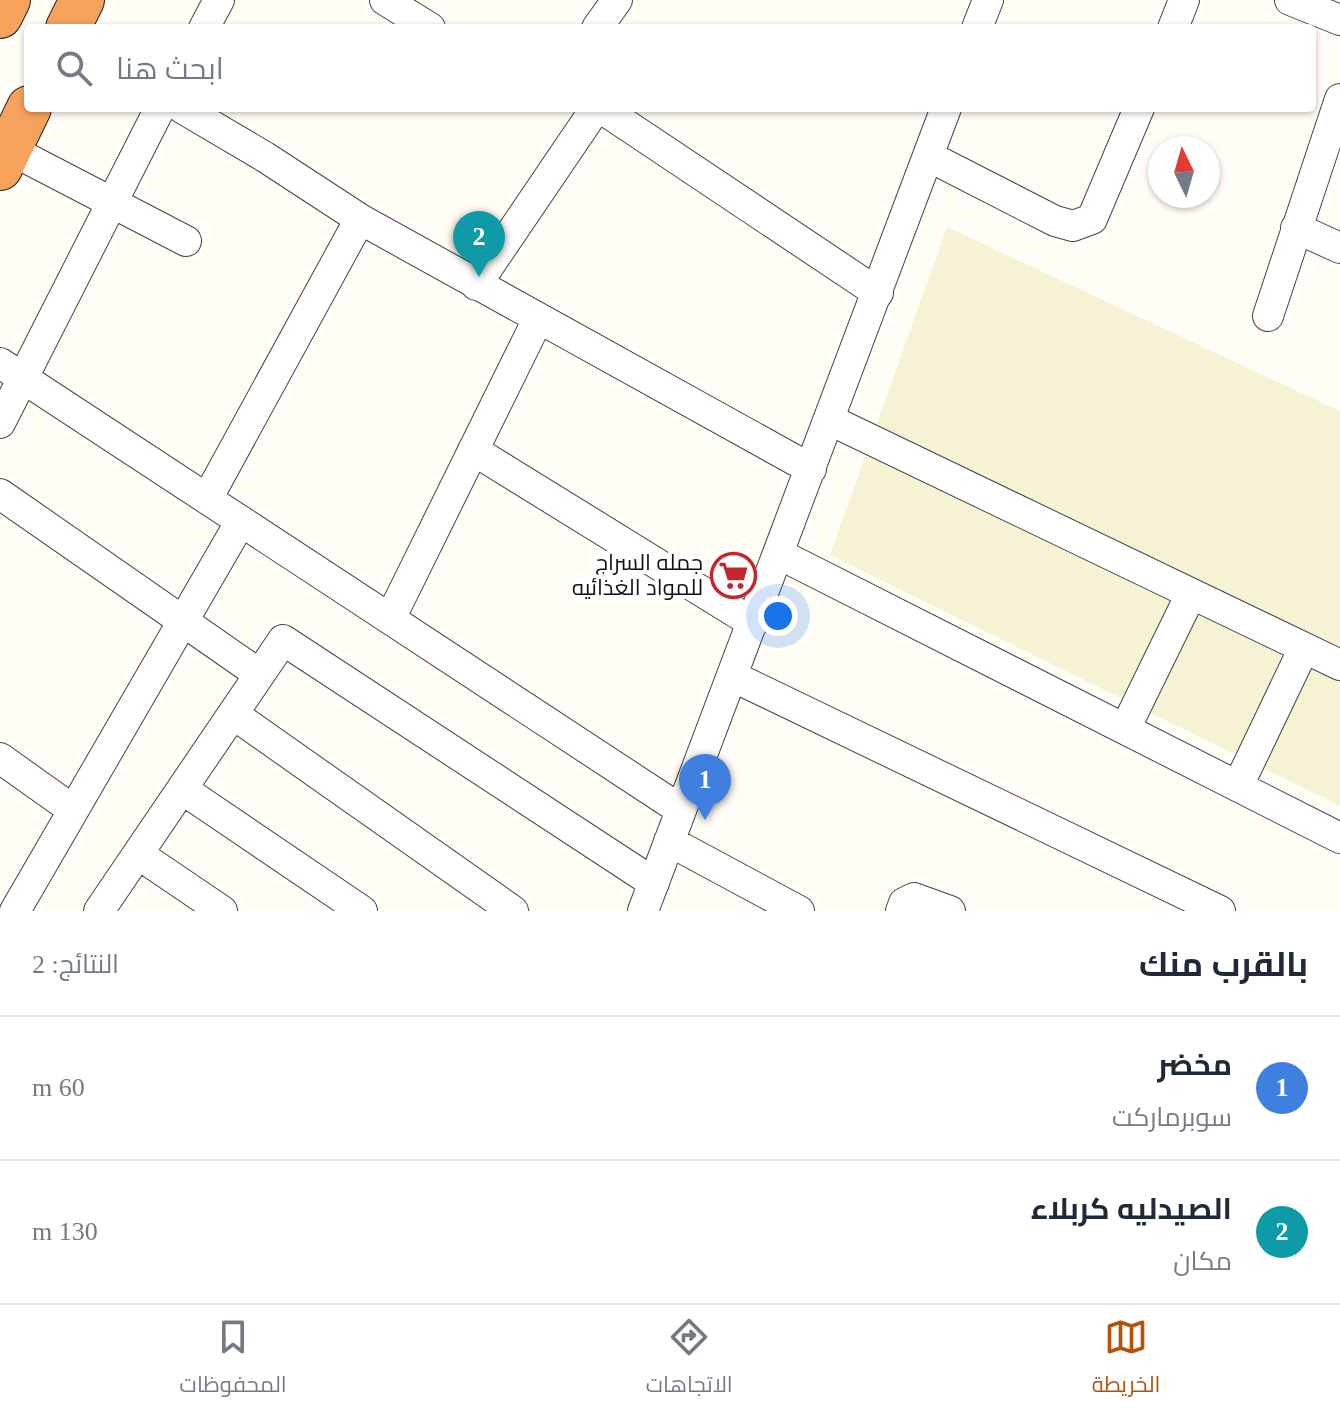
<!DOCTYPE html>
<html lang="ar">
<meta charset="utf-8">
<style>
:root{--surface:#fff;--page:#f6f6f7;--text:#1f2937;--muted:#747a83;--line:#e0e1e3;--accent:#b45309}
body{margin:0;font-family:"Times New Roman",Cairo,serif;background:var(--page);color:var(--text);direction:rtl}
.compass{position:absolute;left:1148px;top:136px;width:72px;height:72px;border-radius:50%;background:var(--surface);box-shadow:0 2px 6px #0004;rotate:355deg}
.you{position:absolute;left:778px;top:616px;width:28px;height:28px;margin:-20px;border:6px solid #fff;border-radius:50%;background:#1a73e8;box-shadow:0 0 0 12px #1a73e833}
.badge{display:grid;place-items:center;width:52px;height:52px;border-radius:50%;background:var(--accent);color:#fff;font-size:26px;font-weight:700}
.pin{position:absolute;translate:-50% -66px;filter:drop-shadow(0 2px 4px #0008)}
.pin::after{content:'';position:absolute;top:42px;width:28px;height:24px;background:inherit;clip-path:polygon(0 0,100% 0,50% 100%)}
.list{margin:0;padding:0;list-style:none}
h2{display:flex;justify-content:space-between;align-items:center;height:104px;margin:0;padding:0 32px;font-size:34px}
h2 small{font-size:26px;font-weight:400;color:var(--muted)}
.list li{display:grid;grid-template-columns:52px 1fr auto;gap:24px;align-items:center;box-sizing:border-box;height:144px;padding:0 32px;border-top:2px solid var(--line)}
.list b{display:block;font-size:30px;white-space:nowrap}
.list p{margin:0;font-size:26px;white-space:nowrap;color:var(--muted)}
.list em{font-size:26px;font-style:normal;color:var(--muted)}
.icon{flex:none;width:44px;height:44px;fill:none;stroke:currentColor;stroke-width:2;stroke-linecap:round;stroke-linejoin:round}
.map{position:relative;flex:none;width:1340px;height:911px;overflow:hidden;direction:ltr}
.search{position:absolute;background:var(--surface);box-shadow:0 2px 6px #0004;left:24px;right:24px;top:24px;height:88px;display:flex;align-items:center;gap:20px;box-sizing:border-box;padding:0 28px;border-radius:8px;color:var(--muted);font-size:30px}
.sheet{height:392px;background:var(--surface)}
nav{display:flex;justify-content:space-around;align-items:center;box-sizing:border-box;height:112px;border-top:2px solid var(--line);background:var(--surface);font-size:22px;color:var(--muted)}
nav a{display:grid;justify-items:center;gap:4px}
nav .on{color:var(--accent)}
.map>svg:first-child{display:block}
</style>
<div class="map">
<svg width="1340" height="911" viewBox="0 0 1340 911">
<rect width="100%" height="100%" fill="#fffdf5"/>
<path fill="#f6f3d4" d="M947,227L1340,411V806L830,555Z"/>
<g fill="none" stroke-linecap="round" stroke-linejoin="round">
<defs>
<path id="minor" d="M385,0L430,28
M1290,0L1340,20
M204,28L219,0
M597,28L617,0
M977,28L988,0
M1173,28L1184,0
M182,108L265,157L360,219L811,469
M601,108L878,293
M9,149L186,241
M928,156L1055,221L1073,226L1092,219L1139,108
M1296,228L1340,248
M476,285L596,108
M1268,316L1340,99
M0,363L681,810
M830,420L1340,665
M0,423L160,108
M473,450L753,623
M0,494L259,674
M207,499L360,219
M779,554L1340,838
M390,619L538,319
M732,676L1220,911
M233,714L513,911
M1125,729L1191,594
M0,758L73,810
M1238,786L1304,648
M182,789L362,911
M669,841L799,911
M138,854L222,911
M15,911L241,521
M99,911L283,640L654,883
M643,911L946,108
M901,911L904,903L914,898L950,911"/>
<path id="highway" d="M0,16L8,0
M68,28L82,0
M0,168L29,108"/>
</defs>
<use href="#minor" stroke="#444" stroke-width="32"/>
<use href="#highway" stroke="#222" stroke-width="46"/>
<use href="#minor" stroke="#fff" stroke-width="30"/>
<use href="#highway" stroke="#f5a25d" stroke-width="44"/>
</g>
<defs>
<symbol id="supermarket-ring" viewBox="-11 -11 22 22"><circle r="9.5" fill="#fff" stroke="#c4262e" stroke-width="1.5"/><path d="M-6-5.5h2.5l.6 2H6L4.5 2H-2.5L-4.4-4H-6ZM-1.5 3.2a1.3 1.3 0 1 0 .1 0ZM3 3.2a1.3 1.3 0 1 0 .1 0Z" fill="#c4262e"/></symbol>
</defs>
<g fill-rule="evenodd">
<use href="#supermarket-ring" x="708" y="550" width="51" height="51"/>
</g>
<g text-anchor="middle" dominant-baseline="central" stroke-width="8" stroke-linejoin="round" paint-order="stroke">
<g font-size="22" fill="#111" stroke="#fff" text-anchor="end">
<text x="703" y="562">جمله السراج<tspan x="703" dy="25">للمواد الغذائيه</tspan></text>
</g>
</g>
</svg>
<svg class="compass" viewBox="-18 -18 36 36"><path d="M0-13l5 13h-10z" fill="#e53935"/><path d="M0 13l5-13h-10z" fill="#747a83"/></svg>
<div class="you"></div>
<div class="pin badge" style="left:705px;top:820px;background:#3f7fe0">1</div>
<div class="pin badge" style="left:479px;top:277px;background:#0f9aa8">2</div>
<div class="search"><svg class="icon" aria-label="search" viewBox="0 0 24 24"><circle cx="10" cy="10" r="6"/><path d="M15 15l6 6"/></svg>ابحث هنا</div>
</div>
<section class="sheet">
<h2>بالقرب منك<small>النتائج: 2</small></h2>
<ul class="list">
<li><span class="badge" style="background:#3f7fe0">1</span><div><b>مخضر</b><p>سوبرماركت</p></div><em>60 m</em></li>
<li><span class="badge" style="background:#0f9aa8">2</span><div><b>الصيدليه كربلاء</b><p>مكان</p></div><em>130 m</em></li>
</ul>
</section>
<nav>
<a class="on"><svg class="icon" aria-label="map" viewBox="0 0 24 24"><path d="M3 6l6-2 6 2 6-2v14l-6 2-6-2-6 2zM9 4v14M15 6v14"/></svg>الخريطة</a>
<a><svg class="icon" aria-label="directions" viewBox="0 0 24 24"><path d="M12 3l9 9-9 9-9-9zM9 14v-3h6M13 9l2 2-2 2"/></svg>الاتجاهات</a>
<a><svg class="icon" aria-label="saved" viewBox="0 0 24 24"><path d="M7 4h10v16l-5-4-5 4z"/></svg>المحفوظات</a>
</nav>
